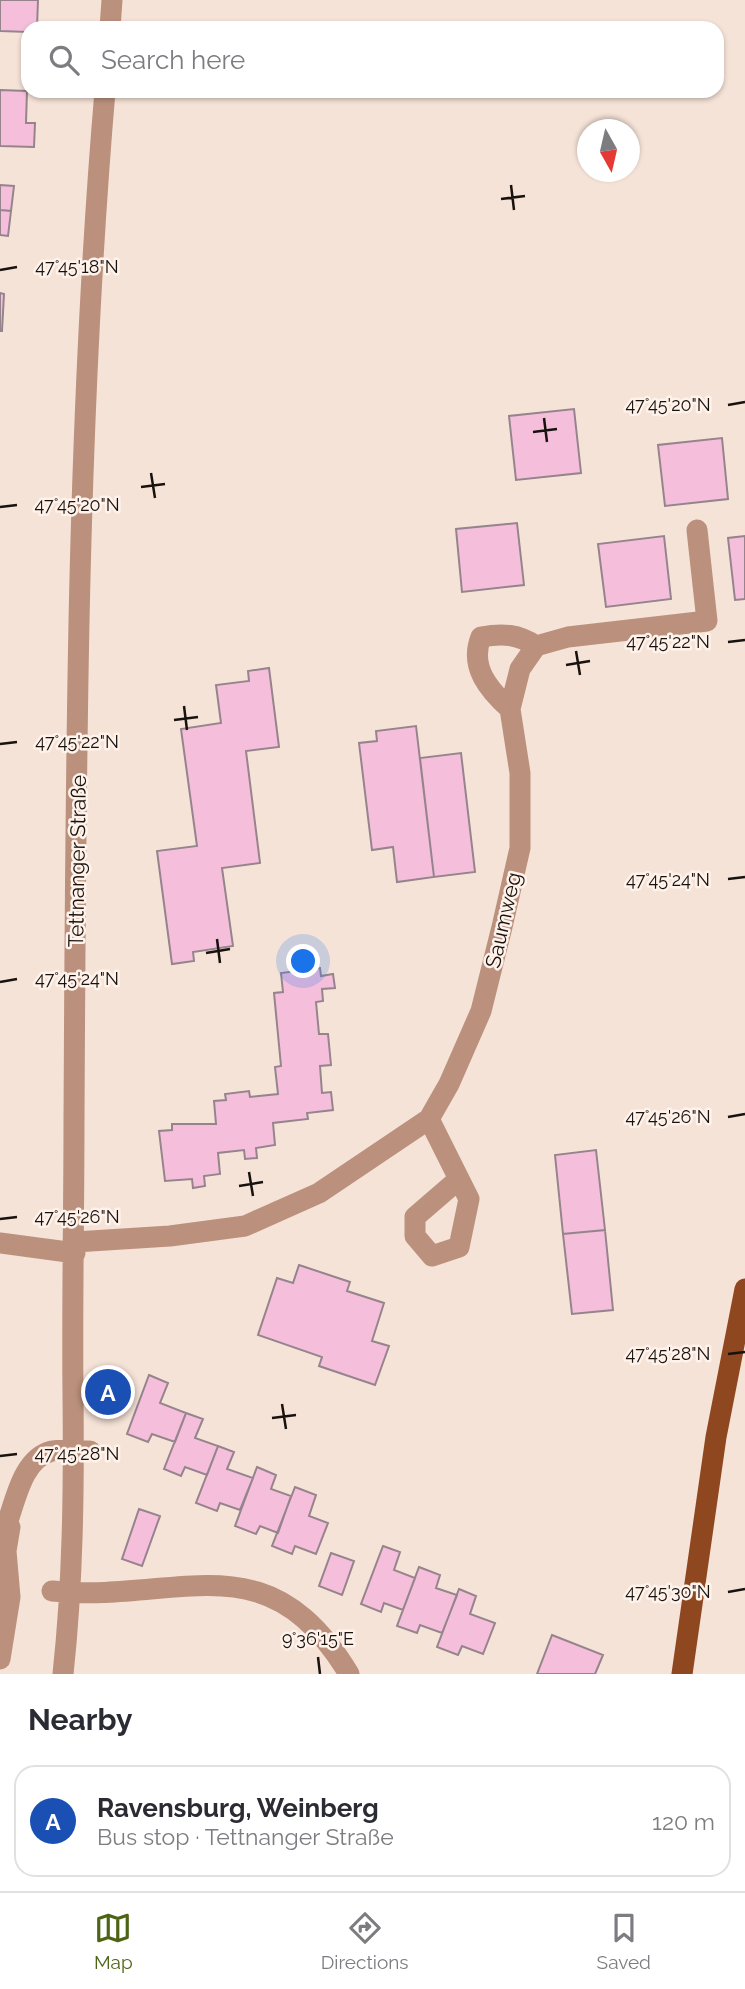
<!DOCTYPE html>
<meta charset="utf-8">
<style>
:root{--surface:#fff;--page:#f2f2f3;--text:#2b2b33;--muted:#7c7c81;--line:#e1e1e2;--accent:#4c6413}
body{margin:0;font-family:Raleway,sans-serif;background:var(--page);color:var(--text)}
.compass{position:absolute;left:577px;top:119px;width:63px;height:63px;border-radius:50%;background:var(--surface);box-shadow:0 2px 5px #0004;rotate:172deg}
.you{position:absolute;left:304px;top:962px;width:24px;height:24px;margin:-18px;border:5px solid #fff;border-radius:50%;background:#1a73e8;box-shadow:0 0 0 10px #1a73e833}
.badge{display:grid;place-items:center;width:46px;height:46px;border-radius:50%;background:var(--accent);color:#fff;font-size:23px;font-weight:700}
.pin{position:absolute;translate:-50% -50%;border:4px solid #fff;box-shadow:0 2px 7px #0006}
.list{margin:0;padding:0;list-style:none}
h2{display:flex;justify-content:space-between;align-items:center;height:91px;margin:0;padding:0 28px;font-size:30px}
h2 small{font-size:23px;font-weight:400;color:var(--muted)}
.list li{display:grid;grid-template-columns:46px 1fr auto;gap:21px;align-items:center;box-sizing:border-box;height:112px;margin:0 14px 14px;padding:0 14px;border:2px solid var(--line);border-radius:21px}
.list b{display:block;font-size:26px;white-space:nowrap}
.list p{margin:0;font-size:23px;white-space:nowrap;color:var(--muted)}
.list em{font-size:23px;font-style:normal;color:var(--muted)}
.icon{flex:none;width:38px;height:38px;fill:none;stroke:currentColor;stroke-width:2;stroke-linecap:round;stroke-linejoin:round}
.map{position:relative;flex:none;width:745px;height:1674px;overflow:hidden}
.search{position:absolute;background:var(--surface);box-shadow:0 2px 5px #0004;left:21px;right:21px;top:21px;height:77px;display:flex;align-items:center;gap:18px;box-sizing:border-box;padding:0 24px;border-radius:21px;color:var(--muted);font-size:26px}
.sheet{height:217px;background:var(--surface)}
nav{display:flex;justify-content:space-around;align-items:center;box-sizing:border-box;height:98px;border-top:2px solid var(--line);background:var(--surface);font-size:19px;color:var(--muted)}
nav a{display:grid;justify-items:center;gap:4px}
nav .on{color:var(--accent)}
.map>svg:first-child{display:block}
</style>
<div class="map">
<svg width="745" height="1674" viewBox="0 0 745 1674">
<rect width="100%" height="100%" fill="#f6e3d8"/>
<path fill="#f5bfdc" stroke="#96848d" stroke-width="2" d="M0,0H38L37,28H28V32L0,31Z
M0,90L27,91L26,123H35L34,147L0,146Z
M0,185L14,186L11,211L0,210Z
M0,210L11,211L8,236L0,235Z
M0,293L4,294L2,331H0Z
M574,409L581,473L516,480L509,416Z
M722,438L728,499L665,506L658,445Z
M517,523L524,585L462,592L456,529Z
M664,536L671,599L606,607L598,544Z
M745,536V599L735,600L728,538Z
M269,668L279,747L246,751L260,863L222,868L233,946L193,952L194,961L172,964L157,851L197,846L181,729L221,723L216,685L249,681L248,671Z
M416,726L434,877L397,882L393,847L372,850L359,743L377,741L376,731Z
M461,753L475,872L434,877L420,758Z
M320,968L321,976L333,974L335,988L322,989L323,1001L316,1002L319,1034H328L331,1065L320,1066L322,1093L331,1092L333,1110L307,1113L308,1119L273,1123L275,1145L256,1148L257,1158L245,1159L244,1150L218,1153L220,1174L204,1176L205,1186L193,1188L192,1179L165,1181L159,1131L172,1130V1124H216L214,1101L226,1100L225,1094L249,1091L250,1097L278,1094L275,1067L281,1066L274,993L283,992L281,973Z
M596,1150L605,1230L563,1234L555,1155Z
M605,1230L613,1310L572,1314L563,1234Z
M299,1265L350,1282L347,1291L384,1303L372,1341L389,1346L375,1385L319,1366L322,1357L258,1335L277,1278L293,1283Z
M149,1375L168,1383L160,1403L186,1413L175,1442L152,1434L148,1442L127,1434Z
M186,1413L203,1419L195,1438L218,1446L207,1475L185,1467L181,1476L164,1469Z
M218,1446L234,1452L227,1469L253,1478L240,1510L220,1503L217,1511L196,1503Z
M257,1467L276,1475L271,1489L291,1496L278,1533L260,1526L256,1534L235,1526Z
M295,1487L316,1495L309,1516L328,1523L316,1554L295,1546L292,1554L272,1546Z
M139,1509L160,1516L142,1566L122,1559Z
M383,1546L400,1552L394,1570L415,1578L403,1610L384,1603L381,1612L361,1604Z
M331,1553L354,1561L342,1595L319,1586Z
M419,1567L440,1575L436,1588L457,1595L442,1633L420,1625L417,1633L397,1626Z
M459,1589L476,1596L470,1614L495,1623L483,1654L462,1646L458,1655L437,1647Z
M552,1635L603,1655L595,1674H537Z"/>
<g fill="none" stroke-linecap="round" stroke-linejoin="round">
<path stroke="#bb917d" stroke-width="21" d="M110,28L112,0
M510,709C489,690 469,667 481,637C503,633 518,634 536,646
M429,1119L469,1199L459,1247L432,1256L415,1236V1217L459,1179
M75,1242L170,1236L245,1226L319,1193L429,1119L449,1084L481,1011L502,927L520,848V773L510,709L520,669L536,646L568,637L707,621L697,530
M0,1243L75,1253
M0,1542C14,1514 18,1459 52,1451C64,1449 78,1451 90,1451
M52,1591C179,1604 266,1536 349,1674
M0,1659L10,1597L6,1551L10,1527
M63,1674C73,1582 74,1489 73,1396C72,1303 74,1210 74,1117C76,775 76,432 105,91"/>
<path stroke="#8f471f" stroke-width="21" d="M682,1674L716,1437L745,1289"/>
</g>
<path fill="none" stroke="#18120e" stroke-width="2.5" d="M511,185L514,210M501,199L525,196M0,270L17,267M728,405L745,402M544,418L547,442M533,432L557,429M151,473L155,498M141,487L165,484M0,507L17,505M728,642L745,640M576,651L580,675M566,665L590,661M184,706L187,730M174,720L198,717M0,744L17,742M728,879L745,877M217,939L220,963M206,953L230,949M0,982L17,979M728,1117L745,1114M249,1172L253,1196M239,1186L263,1182M0,1219L17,1217M728,1354L745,1352M282,1404L286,1429M272,1418L296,1415M0,1456L17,1454M728,1592L745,1589M318,1657L320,1674"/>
<g text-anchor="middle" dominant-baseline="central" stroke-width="5" stroke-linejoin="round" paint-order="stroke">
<g font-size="21" fill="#18120e" stroke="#fef2eb">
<text transform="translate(77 861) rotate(-89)">Tettnanger Straße</text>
<text transform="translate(503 920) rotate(-77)">Saumweg</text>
</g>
</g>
<g font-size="18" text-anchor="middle" fill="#18120e" stroke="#fef2eb" stroke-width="5" stroke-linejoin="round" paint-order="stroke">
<text x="77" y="273">47°45'18"N</text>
<text x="668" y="411">47°45'20"N</text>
<text x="77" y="511">47°45'20"N</text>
<text x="668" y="648">47°45'22"N</text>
<text x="77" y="748">47°45'22"N</text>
<text x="668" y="886">47°45'24"N</text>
<text x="77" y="985">47°45'24"N</text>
<text x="668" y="1123">47°45'26"N</text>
<text x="77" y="1223">47°45'26"N</text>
<text x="668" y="1360">47°45'28"N</text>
<text x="77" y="1460">47°45'28"N</text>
<text x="668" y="1598">47°45'30"N</text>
<text x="318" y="1645">9°36'15"E</text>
</g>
</svg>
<svg class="compass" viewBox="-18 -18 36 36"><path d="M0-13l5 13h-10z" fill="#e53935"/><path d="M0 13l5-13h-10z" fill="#7c7c81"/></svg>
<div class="you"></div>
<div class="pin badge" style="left:108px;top:1392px;background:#1a4fb4">A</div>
<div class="search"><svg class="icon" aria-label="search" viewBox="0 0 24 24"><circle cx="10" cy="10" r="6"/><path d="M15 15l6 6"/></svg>Search here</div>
</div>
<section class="sheet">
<h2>Nearby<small></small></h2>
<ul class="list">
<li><span class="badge" style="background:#1a4fb4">A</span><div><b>Ravensburg, Weinberg</b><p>Bus stop · Tettnanger Straße</p></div><em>120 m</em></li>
</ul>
</section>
<nav>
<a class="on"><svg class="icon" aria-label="map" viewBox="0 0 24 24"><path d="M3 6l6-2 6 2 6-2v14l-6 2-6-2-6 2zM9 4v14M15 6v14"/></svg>Map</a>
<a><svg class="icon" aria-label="directions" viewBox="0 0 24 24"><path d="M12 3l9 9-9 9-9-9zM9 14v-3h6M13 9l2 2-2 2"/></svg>Directions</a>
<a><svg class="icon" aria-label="saved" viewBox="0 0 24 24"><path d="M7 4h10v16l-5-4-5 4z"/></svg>Saved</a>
</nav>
